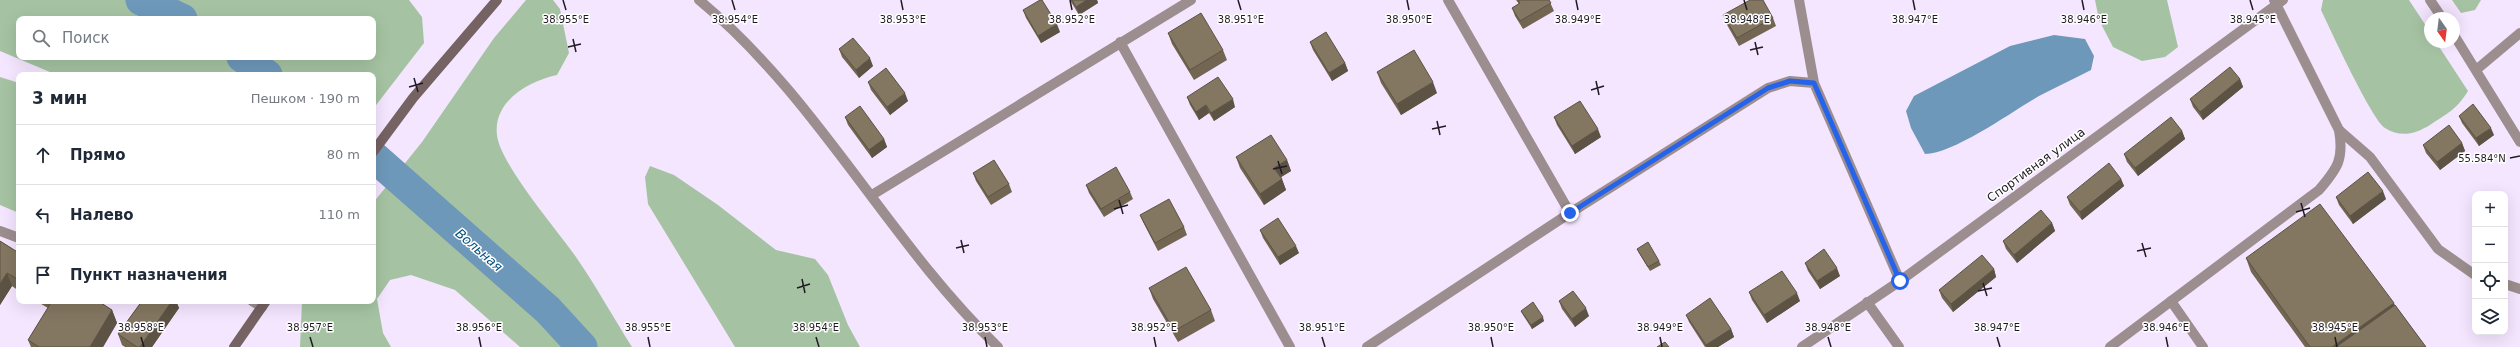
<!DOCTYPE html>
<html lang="ru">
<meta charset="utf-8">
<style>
:root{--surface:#fff;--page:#f2f2f3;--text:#1f2937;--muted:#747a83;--line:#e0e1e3}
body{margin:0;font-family:"DejaVu Sans",sans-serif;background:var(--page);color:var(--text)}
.controls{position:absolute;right:12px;bottom:12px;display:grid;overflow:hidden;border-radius:8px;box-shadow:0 4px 16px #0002}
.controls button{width:36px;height:36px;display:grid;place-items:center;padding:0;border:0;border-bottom:1px solid var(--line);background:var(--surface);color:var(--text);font:20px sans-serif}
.compass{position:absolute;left:2424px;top:12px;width:36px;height:36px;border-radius:50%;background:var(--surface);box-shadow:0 4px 16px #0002;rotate:166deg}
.stop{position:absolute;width:12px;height:12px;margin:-9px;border:3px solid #2563eb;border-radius:50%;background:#fff}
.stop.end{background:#2563eb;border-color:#fff;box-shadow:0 1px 4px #0008}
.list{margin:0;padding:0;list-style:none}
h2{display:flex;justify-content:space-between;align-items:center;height:52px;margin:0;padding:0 16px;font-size:17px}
h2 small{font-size:13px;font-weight:400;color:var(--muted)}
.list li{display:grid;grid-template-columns:26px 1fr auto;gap:12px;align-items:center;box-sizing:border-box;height:60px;padding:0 16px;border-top:1px solid var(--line)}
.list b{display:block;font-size:15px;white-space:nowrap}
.list em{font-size:13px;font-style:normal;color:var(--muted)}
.icon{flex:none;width:22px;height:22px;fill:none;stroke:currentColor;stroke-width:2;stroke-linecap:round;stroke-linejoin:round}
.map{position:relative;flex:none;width:2520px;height:347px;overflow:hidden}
.search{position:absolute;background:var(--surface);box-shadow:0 4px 16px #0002;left:16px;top:16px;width:360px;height:44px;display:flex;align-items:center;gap:10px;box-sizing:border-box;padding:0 14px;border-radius:8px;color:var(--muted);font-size:15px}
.panel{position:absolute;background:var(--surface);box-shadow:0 4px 16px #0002;left:16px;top:72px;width:360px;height:232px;border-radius:8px}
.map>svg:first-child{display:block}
</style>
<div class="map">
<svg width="2520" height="347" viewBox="0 0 2520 347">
<rect width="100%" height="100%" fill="#f5e6ff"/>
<path fill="#a5c3a2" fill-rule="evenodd" d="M0,0H409L422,17L424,43L373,109V75H57L0,51ZM19,19H373V57H19Z
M526,0H553L560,9L569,53L557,75C529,81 493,101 497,135C500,164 557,230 576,257C596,286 613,317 632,347H520L455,290L411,275L390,280L377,299L383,333L391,347H300L302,301H373V203L422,142L494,38Z
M2095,0H2167L2178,47L2165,57L2142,61L2113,47L2099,20Z
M2323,0H2409L2430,32V42H2436L2468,91C2456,110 2448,113 2430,125C2415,134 2401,138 2385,128C2372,120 2330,29 2321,10Z
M2452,0H2481L2475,10L2461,13Z
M0,77L19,83V213L0,205Z
M650,166L674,175L718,205L776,250L815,259L828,275L848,325L860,347H735L648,204L645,177Z"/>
<path fill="#6e98ba" d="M2054,35L2085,39L2094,56L2091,70C2074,79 2056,87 2039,96C2011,112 1955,153 1925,154L1911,128L1906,111L1914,96L2010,46Z"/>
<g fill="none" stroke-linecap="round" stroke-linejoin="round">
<path stroke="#6e98ba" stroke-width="31" d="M141,0L182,19
M242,57L267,75
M373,156L548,310L582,347"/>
<path stroke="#9c8e8f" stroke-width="10" d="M2430,0L2442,18
M2454,35L2520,142
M2476,70L2520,33
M2339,130L2370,157L2438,249L2475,275
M0,231L19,238
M2505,284L2520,289
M252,301L262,307
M2171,301L2203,347"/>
<path stroke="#9c8e8f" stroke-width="10" d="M699,0C818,98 888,241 998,347
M1448,0L1570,213
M1799,0L1814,83L1900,281
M1120,42L1290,347
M872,195L1191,0
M1867,302L1899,347
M1367,347L1570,213L1768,88L1790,81L1814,83
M1802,347L1900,281L2283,0
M2110,347L2319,190C2338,168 2344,159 2339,130L2274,0"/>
<path stroke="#756263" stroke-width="10" d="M373,152L413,98L497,0
M234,347L266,301"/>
</g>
<path fill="#726653" d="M1070,0H1097L1098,3L1079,15Z
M1516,0H1549L1554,11L1523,29L1515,16L1512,8L1519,4Z
M1023,10L1060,32L1041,43L1026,18Z
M1723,15L1773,18L1776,26L1739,46L1726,23Z
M1168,33L1223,50L1227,60L1194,80L1172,44Z
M1310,42L1345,63L1348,71L1332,81L1313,50Z
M839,49L873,66L859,78L842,57Z
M1377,72L1437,93L1401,115L1381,83Z
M2240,79L2243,87L2203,120L2193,107L2190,99Z
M868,82L908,101L890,115L871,90Z
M1187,97L1235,107L1214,121L1209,113L1199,120L1190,105Z
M2459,116L2494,135L2479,146L2462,123Z
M845,117L884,139L887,147L872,158L848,125Z
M1554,117L1601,137L1575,154L1557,125Z
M2182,131L2185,139L2138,176L2127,162L2124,154Z
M2462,143L2465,151L2440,170L2426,153L2423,145Z
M1236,157L1287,160L1291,171L1281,177L1286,190L1264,205L1240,168Z
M973,173L1009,184L1012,192L991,205L976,181Z
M2121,179L2124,186L2082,220L2070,205L2067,197Z
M1086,185L1130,192L1133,199L1104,217L1089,193Z
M2336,197L2386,199L2353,224L2339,205Z
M1140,215L1184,227L1187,235L1158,251L1143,222Z
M2052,223L2055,231L2017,263L2006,249L2003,241Z
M1260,230L1299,253L1280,265L1263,238Z
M0,241L19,253V291L12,286L0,305Z
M1637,249L1659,261L1661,265L1650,271L1639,253Z
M2246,258L2395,305L2426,347H2305L2251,272Z
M1805,263L1840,276L1820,289L1808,271Z
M1994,269L1996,277L1953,312L1942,298L1939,290Z
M1149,288L1211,310L1215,321L1178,342L1153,299Z
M1749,292L1800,301L1767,323L1752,300Z
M36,301H98L112,310L117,323L103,347H31L28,340L48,308Z
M142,301H176L179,308L152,347H125L122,345L118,334Z
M1559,301L1589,316L1575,327L1562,309Z
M1521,311L1544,321L1532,329L1523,315Z
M1686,315L1731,329L1734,337L1718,347H1705L1689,322Z"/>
<path fill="#5c5344" d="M1087,0H1097L1098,3L1079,15L1076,7Z
M1057,24L1060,32L1041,43L1038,36Z
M870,58L873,66L859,78L856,70Z
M1345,63L1348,71L1332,81L1329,73Z
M2240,79L2243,87L2203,120L2200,112Z
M1433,82L1437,93L1401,115L1397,104Z
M905,93L908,101L890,115L887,107Z
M1233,99L1235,107L1214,121L1211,113Z
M1206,105L1209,113L1199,120L1196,112Z
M2491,128L2494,135L2479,146L2476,138Z
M1598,129L1601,137L1575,154L1572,146Z
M2182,131L2185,139L2138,176L2135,168Z
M884,139L887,147L872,158L869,150Z
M2462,143L2465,151L2440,170L2437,162Z
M1287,160L1291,171L1278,179L1274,168Z
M1282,179L1286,190L1264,205L1260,194Z
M2121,179L2124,186L2082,220L2080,212Z
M2383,191L2386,199L2353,224L2350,216Z
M2052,223L2055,231L2017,263L2014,255Z
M1296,246L1299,253L1280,265L1278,257Z
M1837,268L1840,276L1820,289L1817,281Z
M1994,269L1996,277L1953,312L1951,304Z
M7,273L12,286L0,305V284Z
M1797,293L1800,301L1767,323L1764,315Z
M172,301H176L179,308L152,347H140Z
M2394,303L2399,316L2355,347H2332Z
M1586,308L1589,316L1575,327L1572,319Z
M112,310L117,323L103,347H90Z
M1543,317L1544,321L1532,329L1531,325Z
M1731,329L1734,337L1718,347H1707L1706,345Z"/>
<path fill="#847761" stroke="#5c5344" d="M1040,0H1042L1057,24L1038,36L1023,10Z
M1072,0H1087L1076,7Z
M1518,0H1549L1551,3L1520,21L1512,8L1520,3Z
M1750,0H1763L1773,18L1737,38L1723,15Z
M1201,13L1223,50L1190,70L1168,33Z
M1326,32L1345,63L1329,73L1310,42Z
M853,38L870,58L856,70L839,49Z
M1414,50L1433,82L1397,104L1377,72Z
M2230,67L2240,79L2200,112L2190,99Z
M886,68L905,93L887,107L868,82Z
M1218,77L1233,99L1211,113L1206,105L1196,112L1187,97Z
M1580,101L1598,129L1572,146L1554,117Z
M2473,104L2491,128L2476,138L2459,116Z
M860,106L884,139L869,150L845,117Z
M2171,117L2182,131L2135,168L2124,154Z
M2449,125L2462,143L2437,162L2423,145Z
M1271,135L1287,160L1274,168L1282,179L1260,194L1236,157Z
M994,160L1009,184L988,197L973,173Z
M2109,163L2121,179L2080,212L2067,197Z
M1116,167L1130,192L1101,209L1086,185Z
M2368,172L2383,191L2350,216L2336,197Z
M1169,199L1184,227L1155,243L1140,215Z
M2320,204L2394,303L2332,347H2310L2246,258Z
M2041,210L2052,223L2014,255L2003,241Z
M1278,218L1296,246L1278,257L1260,230Z
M0,241L19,253V280L7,273L0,284Z
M1648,242L1659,261L1648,267L1637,249Z
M1824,249L1837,268L1817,281L1805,263Z
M1982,255L1994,269L1951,304L1939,290Z
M1186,267L1211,310L1174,331L1149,288Z
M1782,271L1797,293L1764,315L1749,292Z
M1573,291L1586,308L1572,319L1559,301Z
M1710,298L1731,329L1706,345L1686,315Z
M52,301H98L112,310L90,347H39L28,340Z
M142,301H172L140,347H137L118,334Z
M1533,302L1543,317L1531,325L1521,311Z
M2395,305L2426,347H2336Z
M1665,342L1669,347H1657Z"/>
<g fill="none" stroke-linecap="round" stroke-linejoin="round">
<path stroke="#2563eb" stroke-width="5" d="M1570,213L1768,88L1790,81L1814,83L1900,281"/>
</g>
<path fill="none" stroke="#201b23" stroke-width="1.5" d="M563,0L566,10M732,0L735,10M901,0L903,10M1070,0L1072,10M1238,0L1241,10M1407,0L1409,10M1576,0L1578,10M1744,0L1747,10M1913,0L1915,10M2082,0L2084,10M2250,0L2253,10M573,39L576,52M1755,42L1758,55M568,47L581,44M1750,50L1763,47M414,78L418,92M1596,81L1599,95M409,87L423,83M1591,90L1604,86M1437,121L1440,135M1432,129L1446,126M2510,158L2520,156M1278,161L1282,174M1273,169L1287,166M1119,200L1123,214M2301,203L2305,217M1114,209L1128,205M2296,212L2310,208M961,240L964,253M2142,243L2146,257M956,248L969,245M2137,251L2151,248M802,279L805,293M1983,283L1987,296M797,288L810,284M1978,291L1992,288M141,337L144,347M310,337L313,347M479,337L481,347M648,337L650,347M816,337L819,347M985,337L987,347M1154,337L1156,347M1322,337L1325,347M1491,337L1493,347M1660,337L1662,347M1828,337L1831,347M1997,337L2000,347M2166,337L2168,347M2335,337L2337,347"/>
<g text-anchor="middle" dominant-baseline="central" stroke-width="3" stroke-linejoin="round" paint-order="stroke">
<g font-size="12" fill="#201b23" stroke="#fff">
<text transform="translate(2036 165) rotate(-36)">Спортивная улица</text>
</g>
<g font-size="13" font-style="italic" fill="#03507c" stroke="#fff">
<text transform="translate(479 250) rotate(41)">Вольная</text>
</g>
</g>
<g font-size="10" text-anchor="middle" fill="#201b23" stroke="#fff" stroke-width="3" stroke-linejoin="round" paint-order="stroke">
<text x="566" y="23">38.955°E</text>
<text x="735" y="23">38.954°E</text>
<text x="903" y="23">38.953°E</text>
<text x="1072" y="23">38.952°E</text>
<text x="1241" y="23">38.951°E</text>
<text x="1409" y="23">38.950°E</text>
<text x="1578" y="23">38.949°E</text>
<text x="1747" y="23">38.948°E</text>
<text x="1915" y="23">38.947°E</text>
<text x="2084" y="23">38.946°E</text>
<text x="2253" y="23">38.945°E</text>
<text x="2482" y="162">55.584°N</text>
<text x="141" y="331">38.958°E</text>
<text x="310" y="331">38.957°E</text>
<text x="479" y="331">38.956°E</text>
<text x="648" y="331">38.955°E</text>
<text x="816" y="331">38.954°E</text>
<text x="985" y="331">38.953°E</text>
<text x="1154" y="331">38.952°E</text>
<text x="1322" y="331">38.951°E</text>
<text x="1491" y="331">38.950°E</text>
<text x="1660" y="331">38.949°E</text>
<text x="1828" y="331">38.948°E</text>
<text x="1997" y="331">38.947°E</text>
<text x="2166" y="331">38.946°E</text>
<text x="2335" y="331">38.945°E</text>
</g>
</svg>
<div class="controls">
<button>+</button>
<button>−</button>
<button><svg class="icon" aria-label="locate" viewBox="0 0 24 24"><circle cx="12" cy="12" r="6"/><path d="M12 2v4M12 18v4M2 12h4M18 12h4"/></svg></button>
<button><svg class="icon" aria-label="layers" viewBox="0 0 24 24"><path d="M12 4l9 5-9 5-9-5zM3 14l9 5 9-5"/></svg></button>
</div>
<svg class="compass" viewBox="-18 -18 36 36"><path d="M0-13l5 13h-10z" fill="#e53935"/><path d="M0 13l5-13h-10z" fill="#747a83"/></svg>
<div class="stop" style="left:1900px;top:281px"></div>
<div class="stop end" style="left:1570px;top:213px"></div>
<div class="search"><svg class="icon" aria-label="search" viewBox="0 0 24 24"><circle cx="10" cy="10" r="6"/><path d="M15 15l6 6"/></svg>Поиск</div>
<section class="panel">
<h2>3 мин<small>Пешком · 190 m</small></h2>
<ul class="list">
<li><svg class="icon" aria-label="ahead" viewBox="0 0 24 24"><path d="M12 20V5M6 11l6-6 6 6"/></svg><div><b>Прямо</b></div><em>80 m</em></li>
<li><svg class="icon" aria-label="left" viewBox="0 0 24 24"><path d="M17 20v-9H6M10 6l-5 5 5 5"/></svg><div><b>Налево</b></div><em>110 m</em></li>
<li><svg class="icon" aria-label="arrive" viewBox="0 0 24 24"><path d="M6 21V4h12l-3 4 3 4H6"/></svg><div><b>Пункт назначения</b></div></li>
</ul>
</section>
</div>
